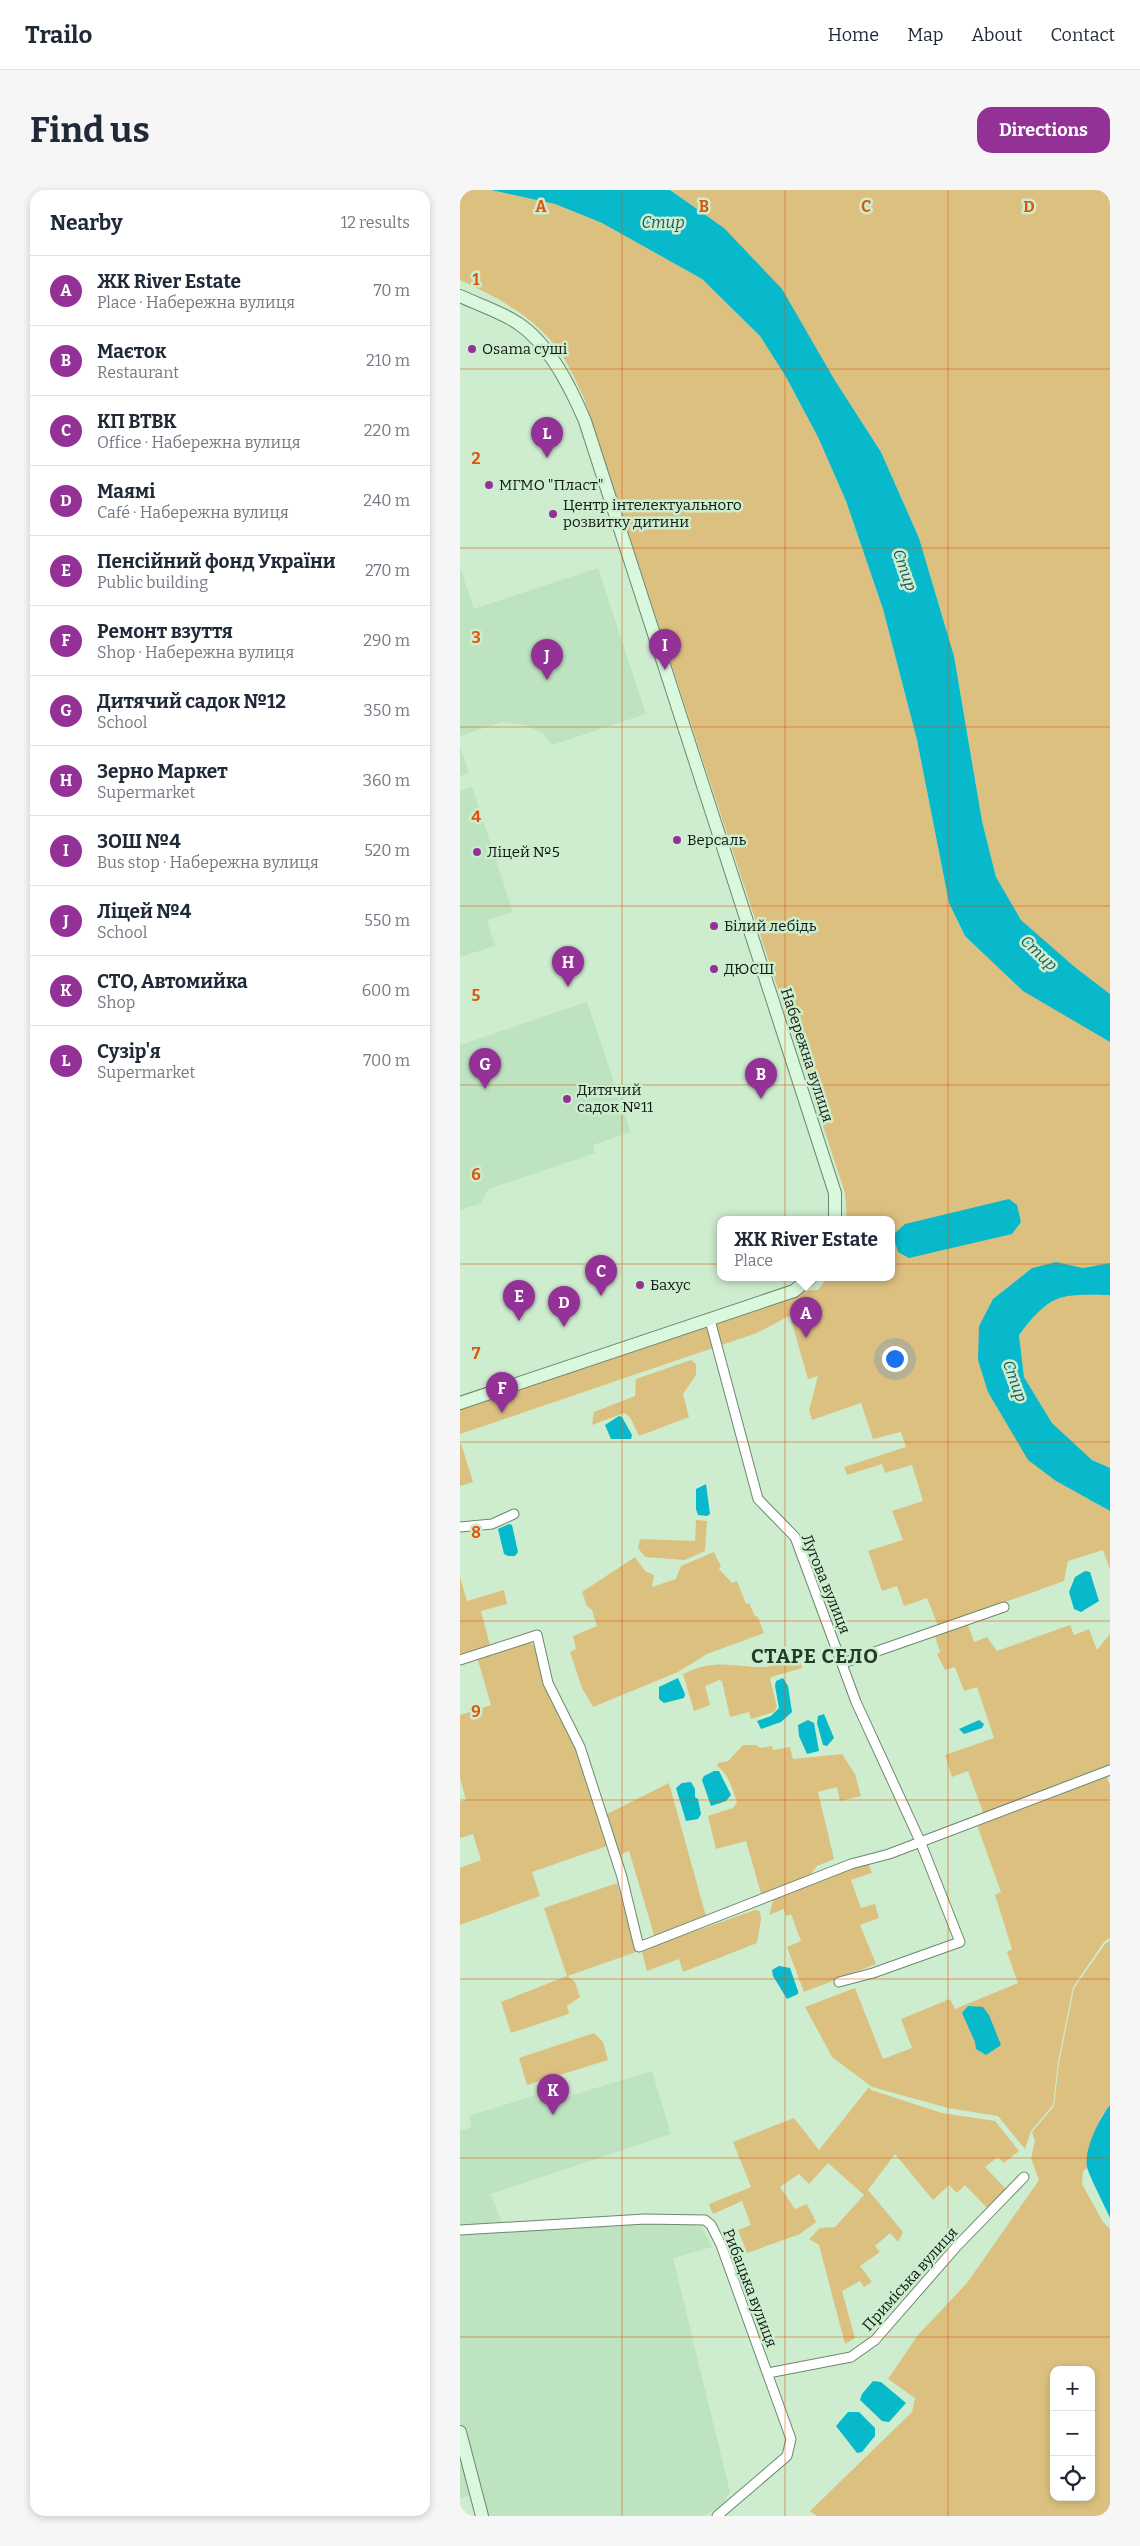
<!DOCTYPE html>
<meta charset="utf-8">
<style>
:root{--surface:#fff;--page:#f6f6f7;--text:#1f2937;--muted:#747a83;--line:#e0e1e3;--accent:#943197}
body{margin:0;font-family:Bitter,serif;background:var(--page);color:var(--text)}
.controls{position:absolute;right:15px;bottom:15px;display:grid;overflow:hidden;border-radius:10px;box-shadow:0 2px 8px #0003}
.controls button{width:45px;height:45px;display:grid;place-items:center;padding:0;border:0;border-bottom:1px solid var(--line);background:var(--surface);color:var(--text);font:25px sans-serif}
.you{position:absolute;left:434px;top:1168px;width:18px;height:18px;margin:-12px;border:4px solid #fff;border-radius:50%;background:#1a73e8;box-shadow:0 0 0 8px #1a73e833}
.badge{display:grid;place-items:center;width:32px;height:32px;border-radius:50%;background:var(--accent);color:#fff;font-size:16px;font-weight:700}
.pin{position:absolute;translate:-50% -41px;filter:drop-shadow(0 1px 2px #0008)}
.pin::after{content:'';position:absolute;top:26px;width:18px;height:15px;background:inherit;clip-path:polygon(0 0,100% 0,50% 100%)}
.popup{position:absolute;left:257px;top:1026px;width:178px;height:65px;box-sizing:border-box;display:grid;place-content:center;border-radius:10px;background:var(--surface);filter:drop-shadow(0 1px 4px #0005);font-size:16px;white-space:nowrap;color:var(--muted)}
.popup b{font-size:19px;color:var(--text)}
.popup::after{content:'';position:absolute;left:50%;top:100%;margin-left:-10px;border:10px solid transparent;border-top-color:var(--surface)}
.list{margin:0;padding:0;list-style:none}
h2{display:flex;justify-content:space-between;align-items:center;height:65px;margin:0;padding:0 20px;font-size:21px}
h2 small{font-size:16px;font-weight:400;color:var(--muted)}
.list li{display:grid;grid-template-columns:32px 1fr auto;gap:15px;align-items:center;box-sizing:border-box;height:70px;padding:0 20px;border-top:1px solid var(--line)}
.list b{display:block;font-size:19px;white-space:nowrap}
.list p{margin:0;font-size:16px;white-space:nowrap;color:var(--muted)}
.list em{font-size:16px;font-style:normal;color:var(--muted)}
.icon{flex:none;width:28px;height:28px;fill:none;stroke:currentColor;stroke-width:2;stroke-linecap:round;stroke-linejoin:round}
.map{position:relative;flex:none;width:650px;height:2326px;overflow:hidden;border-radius:15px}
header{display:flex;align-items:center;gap:30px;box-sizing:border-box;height:70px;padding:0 25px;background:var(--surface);border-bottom:1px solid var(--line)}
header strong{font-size:24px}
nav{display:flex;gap:28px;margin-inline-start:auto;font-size:18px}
.intro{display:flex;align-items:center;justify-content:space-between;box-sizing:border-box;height:120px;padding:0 30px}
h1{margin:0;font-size:35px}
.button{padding:12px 22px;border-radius:15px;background:var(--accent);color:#fff;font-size:18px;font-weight:700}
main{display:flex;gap:30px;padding:0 30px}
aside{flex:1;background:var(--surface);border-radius:15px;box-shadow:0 2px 8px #0003}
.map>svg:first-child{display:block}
</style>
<header>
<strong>Trailo</strong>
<nav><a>Home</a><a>Map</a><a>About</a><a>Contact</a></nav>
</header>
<div class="intro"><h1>Find us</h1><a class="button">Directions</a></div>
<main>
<aside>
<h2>Nearby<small>12 results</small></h2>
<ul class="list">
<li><span class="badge">A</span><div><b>ЖК River Estate</b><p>Place · Набережна вулиця</p></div><em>70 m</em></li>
<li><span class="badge">B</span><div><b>Маєток</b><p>Restaurant</p></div><em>210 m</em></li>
<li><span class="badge">C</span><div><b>КП ВТВК</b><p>Office · Набережна вулиця</p></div><em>220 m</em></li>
<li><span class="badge">D</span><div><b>Маямі</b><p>Café · Набережна вулиця</p></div><em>240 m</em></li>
<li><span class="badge">E</span><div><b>Пенсійний фонд України</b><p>Public building</p></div><em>270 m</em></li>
<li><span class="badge">F</span><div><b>Ремонт взуття</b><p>Shop · Набережна вулиця</p></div><em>290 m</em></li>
<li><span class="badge">G</span><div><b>Дитячий садок №12</b><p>School</p></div><em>350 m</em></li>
<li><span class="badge">H</span><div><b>Зерно Маркет</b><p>Supermarket</p></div><em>360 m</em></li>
<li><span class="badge">I</span><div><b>ЗОШ №4</b><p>Bus stop · Набережна вулиця</p></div><em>520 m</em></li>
<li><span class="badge">J</span><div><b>Ліцей №4</b><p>School</p></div><em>550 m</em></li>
<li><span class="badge">K</span><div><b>СТО, Автомийка</b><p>Shop</p></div><em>600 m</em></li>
<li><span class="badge">L</span><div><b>Сузір'я</b><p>Supermarket</p></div><em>700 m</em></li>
</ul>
</aside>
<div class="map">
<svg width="650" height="2326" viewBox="0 0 650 2326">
<rect width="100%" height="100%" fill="#ceedcf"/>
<path fill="#bee3c0" d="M0,378L14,419L138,378L186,524L92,555L83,543L65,535L42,532L0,546Z
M0,557L9,583L0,586Z
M12,597L53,722L27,730L35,756L0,767V601Z
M127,812L171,942L133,955L135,963L28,999L21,1013L0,1020V855Z
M192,1881L211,1944L31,2004L44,2038L203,2031L241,2036L252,2057L213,2068L270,2302L262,2316L243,2326H22L16,2303L0,2308V1941L12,1937L9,1926L76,1905L78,1911L91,1907L103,1908Z"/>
<path fill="#dcc080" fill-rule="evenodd" d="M0,0H31L95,14L142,33L242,89L300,146L326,187L358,246L386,311L423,419L457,550L489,713L505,746L618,832L650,852V1073L623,1078L596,1072L572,1078L533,1109L519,1136L596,1291L650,1321V1380L643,1360L608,1371L604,1391L478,1436L467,1408L444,1416L437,1396L422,1401L408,1361L443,1350L432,1321L463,1311L452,1275L425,1283L422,1274L387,1285L384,1277L446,1257L441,1242L413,1249L401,1213L352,1230L349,1220L358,1186L348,1189L331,1130L356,1122L352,1108L331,1125L297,1143L0,1244V1213L334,1101L358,1100L368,1087H431V1029H387L385,1003L124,208C118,196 112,182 105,170C81,130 41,109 0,90Z
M210,0H650V804L616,778L561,730L536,687L522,631L494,466L459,348L421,262L374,189L264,38Z
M622,1104L650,1105V1278L632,1270L592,1233L564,1187L559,1145L578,1121L600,1106Z
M231,1170L236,1174V1185L223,1204L229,1227L179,1246L170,1227L164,1223L132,1235L134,1222L175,1206L176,1189Z
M1,1253L13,1292L0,1296V1254Z
M236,1330L247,1331L245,1361L225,1370L185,1367L178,1358L180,1349L235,1351Z
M254,1362L261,1376L259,1379L272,1393L277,1391L286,1414L289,1413L295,1426L298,1427L304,1443L247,1464L218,1482L133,1517L122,1498L110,1462L116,1459L113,1446L137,1436L132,1420L127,1416L122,1402L175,1367L185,1381L194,1385L192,1397L216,1389L221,1376Z
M0,1387L7,1411L44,1400L47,1414L21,1421L30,1455L0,1465Z
M507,1432L514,1452L527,1447L537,1461L610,1435L614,1445L629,1439L637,1460L650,1444V1576L644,1579L650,1596V1748L644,1752L613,1797L598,1872L593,1915L571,1941L565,1959L538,1926L488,1918L412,1897L372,1867L345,1817L395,1798L423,1869L452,1858L441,1829L490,1809L495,1819L558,1793L547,1762L552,1759L535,1705L541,1702L515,1629L524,1625L508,1581L492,1587L485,1565L534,1548L517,1497L504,1501L495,1477L485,1480L477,1464L480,1462L475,1446Z
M70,1452L77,1459L117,1559L147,1656L72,1682L80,1706L0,1735V1678L21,1670L13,1644L0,1648V1612L6,1610L0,1588V1525L31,1515L17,1467Z
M339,1468L342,1478L311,1487L310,1489L317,1517L314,1522L291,1529L289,1522L270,1527L262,1491L259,1490L245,1496L250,1515L234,1521L223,1484C255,1468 271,1477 304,1477C315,1476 328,1471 339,1468Z
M283,1555H296L300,1558L312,1556L313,1560L330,1557L333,1569L382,1564L395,1584L401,1606L380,1611L377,1597L358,1602L374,1669L357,1676L350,1685L302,1707L286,1651L256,1659L248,1626L273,1618L277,1612C272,1599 269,1584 257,1576L258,1573L268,1571Z
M209,1593L247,1730L195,1748L169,1661L157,1666L145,1629L147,1624Z
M408,1672L412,1683L391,1690L401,1718L415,1714L419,1728L400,1735L416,1774L344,1802L327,1757L341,1751L331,1724L326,1726L324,1719L309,1725L314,1708Z
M157,1693L176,1762L108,1786L115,1792L120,1807L107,1816L109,1824L51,1843L41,1812L107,1786L84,1718Z
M295,1720L300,1721L301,1729L297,1753L223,1782L219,1769L187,1781L182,1762L184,1759Z
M650,1750V1915L641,1927L630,1953L627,1977L623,1982L622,1994L643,2032L650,2039V2326H357L350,2321L452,2222L455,2208L428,2189L458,2145L507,2093L579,1990L571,1968L575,1951L572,1942L594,1916L599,1873L614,1798L645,1754ZM594,2180H631V2307H594Z
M134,1843L143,1852L148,1870L67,1895L59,1868Z
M409,1897L411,1900L482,1923L535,1931L559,1961L544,1973L538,1967L525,1977L547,2000L528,2019L505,1995L497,2003L489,1995L473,2010L435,1964L408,2000L443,2042L438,2052L430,2043L415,2056L420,2062L400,2076L412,2092L404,2097L400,2091L382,2101L395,2148L385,2154L359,2055L349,2049L360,2038L375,2037L404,2005L368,1973L349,1994L339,1984L320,1997L335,2019L347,2014L356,2032L340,2044L287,2063L278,2040L291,2035L282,2011L253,2024L249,2014L291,1997L273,1952L334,1928L359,1960Z"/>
<path fill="#07b9ca" d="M31,0H210L264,38L322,99L374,189L421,262L459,348L494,466L522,631L536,687L561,730L616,778L650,804V852L563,801L505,746L489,713L457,550L423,419L386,311L358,247L326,187L300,146L242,89L142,33L95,14Z
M549,1009L557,1015L561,1032L552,1044L449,1068L438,1062L433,1045L445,1034Z
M596,1072L623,1078L650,1073V1105C599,1104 591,1103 559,1145L564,1187L592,1233L632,1270L650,1278V1321L596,1291L568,1270L528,1202L518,1170L519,1136L533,1109L572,1078Z
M159,1226L162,1227L172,1245L171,1249H151L145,1235Z
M246,1294L250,1324L247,1326L238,1325L236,1319V1299Z
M49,1334L52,1335L58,1362L55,1366H48L44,1364L38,1339Z
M625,1381L630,1382L639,1411L621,1422L614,1419L609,1402L615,1387Z
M218,1488L225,1504L224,1508L204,1513L199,1509V1497Z
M323,1488L328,1496L332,1522L321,1532L301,1539L297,1531L311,1526L319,1518L315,1496L316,1491Z
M364,1524L374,1548L367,1556L363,1555L357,1533L358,1526Z
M348,1530L354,1533L359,1561L347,1564L339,1546L338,1535Z
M519,1530L524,1534L522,1538L504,1544L499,1539Z
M254,1581H259L271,1605L266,1611L251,1616L242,1590L244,1586Z
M231,1592L235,1599V1607L238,1609L241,1624L238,1629L226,1631L216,1598L222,1593Z
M319,1776L330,1778L338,1801V1804L327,1809L313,1786L312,1780Z
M508,1816L523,1817L529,1825L541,1855L526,1865L516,1859L515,1852L502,1823Z
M650,1915V2028C645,2016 629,1986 627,1977C624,1959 639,1929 650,1915Z
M413,2191L421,2192L446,2213L429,2232L422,2231L400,2210L402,2204Z
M388,2222H399L415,2238V2246L402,2262L397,2263L376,2236Z"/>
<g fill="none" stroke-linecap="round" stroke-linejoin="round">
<defs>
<path id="street" d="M250,1130L298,1309L335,1347L396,1512L460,1651L500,1752L413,1783L379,1792
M0,1337L32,1334L54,1324
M0,1470L77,1445L88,1493L120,1557L162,1687L179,1757L391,1674L429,1664L650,1580
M383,1473L544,1417
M0,2040L185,2029L245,2030L251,2035L261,2055L331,2249L327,2266L257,2326
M308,2183L391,2167L415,2150L497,2056L564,1987"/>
<path id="secondary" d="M0,106C19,115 42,122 59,134C90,155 111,198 125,231L375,1003V1029
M0,1213L334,1101L351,1087
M0,2242L22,2326"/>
</defs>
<use href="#street" stroke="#6c886e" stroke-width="11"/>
<use href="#secondary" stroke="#6c886e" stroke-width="14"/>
<use href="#street" stroke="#fff" stroke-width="9"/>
<use href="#secondary" stroke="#daf8dd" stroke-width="12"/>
</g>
<path fill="none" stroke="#dd560c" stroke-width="1" stroke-opacity="0.55" d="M162,0V2326M325,0V2326M488,0V2326M0,179H650M0,358H650M0,537H650M0,716H650M0,895H650M0,1074H650M0,1252H650M0,1431H650M0,1610H650M0,1789H650M0,1968H650M0,2147H650"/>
<g fill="#943197" stroke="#ceedcf" stroke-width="2">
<circle cx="12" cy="159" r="5"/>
<circle cx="29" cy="295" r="5"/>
<circle cx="93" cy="324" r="5"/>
<circle cx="217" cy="650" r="5"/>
<circle cx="17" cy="662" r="5"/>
<circle cx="254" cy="736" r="5"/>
<circle cx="254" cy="779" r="5"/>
<circle cx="107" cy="909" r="5"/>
<circle cx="180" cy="1095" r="5"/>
</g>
<g text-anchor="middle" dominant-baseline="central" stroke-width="5" stroke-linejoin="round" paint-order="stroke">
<g font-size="15" fill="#0f1a10" stroke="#ceedcf" text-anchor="start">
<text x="22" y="159">Osama cуші</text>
<text x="39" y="295">МГМО "Пласт"</text>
<text x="103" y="315">Центр інтелектуального<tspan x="103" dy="17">розвитку дитини</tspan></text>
<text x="227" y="650">Версаль</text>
<text x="27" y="662">Ліцей №5</text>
<text x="264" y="736">Білий лебідь</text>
<text x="264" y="779">ДЮСШ</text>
<text x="117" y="900">Дитячий<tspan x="117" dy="17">садок №11</tspan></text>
<text x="190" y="1095">Бахус</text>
</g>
<g font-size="15" fill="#0f1a10" stroke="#ceedcf">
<text transform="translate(347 865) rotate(72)">Набережна вулиця</text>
<text transform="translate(366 1394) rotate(68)">Лугова вулиця</text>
<text transform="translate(450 2089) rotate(-48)">Приміська вулиця</text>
<text transform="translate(290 2098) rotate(69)">Рибацька вулиця</text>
</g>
<g font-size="16" font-style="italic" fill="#1d585f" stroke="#ceedcf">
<text x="203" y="32">Стир</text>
<text transform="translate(445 380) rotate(71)">Стир</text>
<text transform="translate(579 763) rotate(43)">Стир</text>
<text transform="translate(555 1191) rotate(70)">Стир</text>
</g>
<g font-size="20" font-weight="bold" letter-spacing="1" fill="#233d25" stroke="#ceedcf">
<text x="355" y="1466">СТАРЕ СЕЛО</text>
</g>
</g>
<g font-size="16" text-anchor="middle" font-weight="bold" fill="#dd560c" stroke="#ceedcf" stroke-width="5" stroke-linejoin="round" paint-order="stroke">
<text x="81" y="22">A</text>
<text x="244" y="22">B</text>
<text x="406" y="22">C</text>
<text x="569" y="22">D</text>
<text x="16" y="95">1</text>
<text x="16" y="274">2</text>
<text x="16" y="453">3</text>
<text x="16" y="632">4</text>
<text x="16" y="811">5</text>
<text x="16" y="990">6</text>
<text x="16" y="1169">7</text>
<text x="16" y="1348">8</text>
<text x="16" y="1527">9</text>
</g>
</svg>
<div class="controls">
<button>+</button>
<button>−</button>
<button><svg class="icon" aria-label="locate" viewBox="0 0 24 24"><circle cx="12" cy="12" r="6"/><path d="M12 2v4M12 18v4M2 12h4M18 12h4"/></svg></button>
</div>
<div class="you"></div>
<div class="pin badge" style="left:346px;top:1148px">A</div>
<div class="popup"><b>ЖК River Estate</b>Place</div>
<div class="pin badge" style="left:301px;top:909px">B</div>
<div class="pin badge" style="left:141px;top:1106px">C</div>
<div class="pin badge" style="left:104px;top:1137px">D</div>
<div class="pin badge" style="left:59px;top:1131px">E</div>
<div class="pin badge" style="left:42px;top:1223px">F</div>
<div class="pin badge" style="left:25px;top:899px">G</div>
<div class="pin badge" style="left:108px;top:797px">H</div>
<div class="pin badge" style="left:205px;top:480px">I</div>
<div class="pin badge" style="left:87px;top:490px">J</div>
<div class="pin badge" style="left:93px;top:1925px">K</div>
<div class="pin badge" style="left:87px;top:268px">L</div>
</div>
</main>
